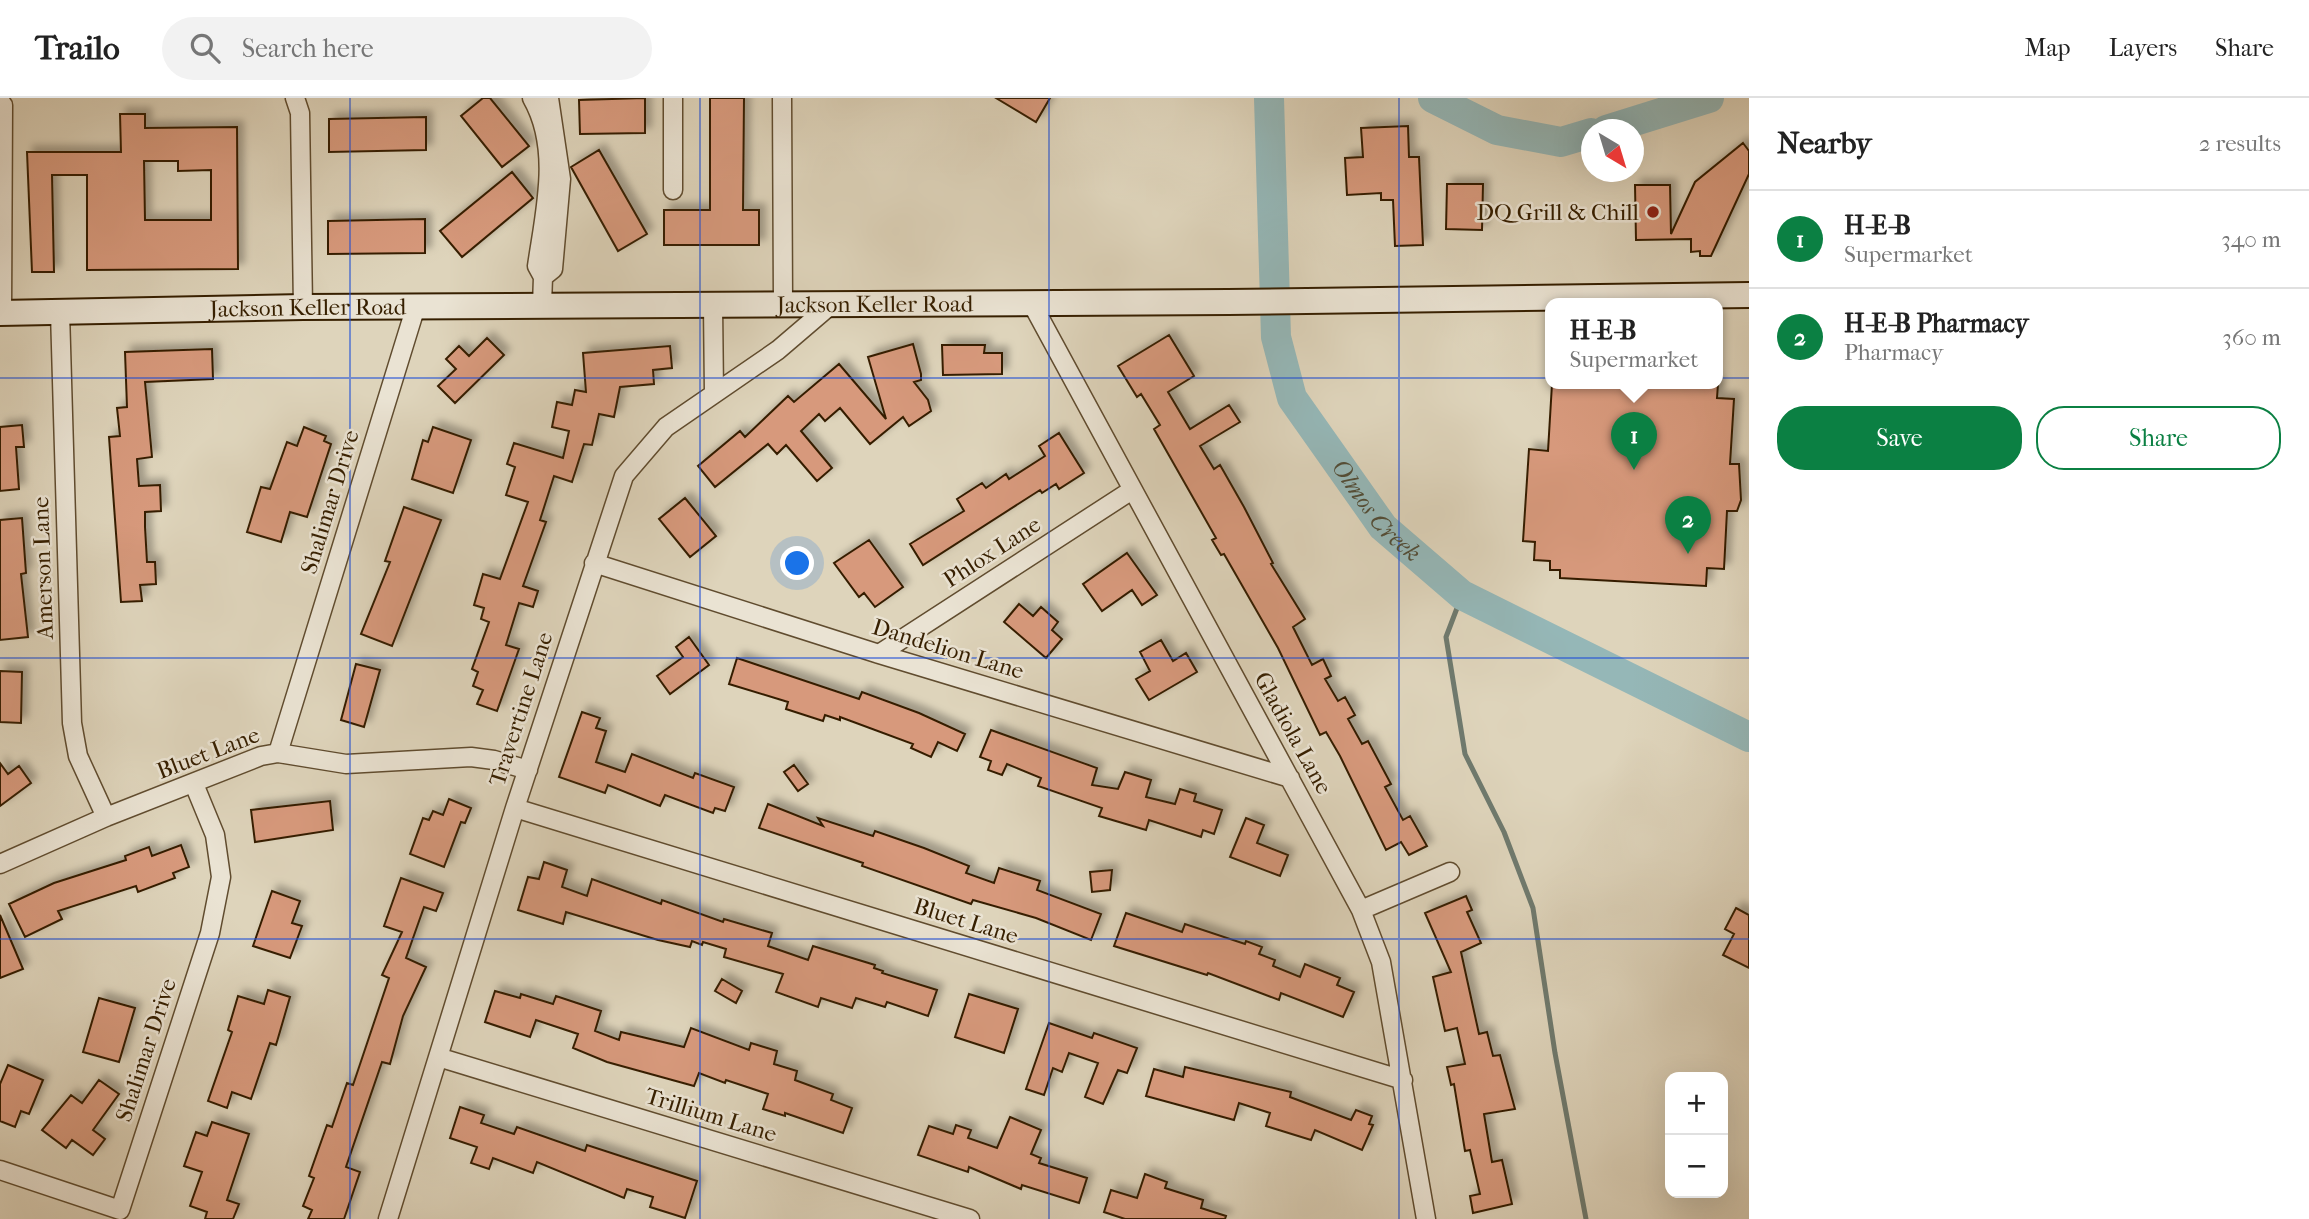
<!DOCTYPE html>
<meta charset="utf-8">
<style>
:root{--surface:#fff;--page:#f2f2f2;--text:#222;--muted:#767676;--line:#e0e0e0;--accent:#0b8043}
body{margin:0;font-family:"IM FELL French Canon",serif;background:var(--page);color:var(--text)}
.controls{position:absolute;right:21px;bottom:21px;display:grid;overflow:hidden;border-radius:14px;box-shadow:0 7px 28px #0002}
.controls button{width:63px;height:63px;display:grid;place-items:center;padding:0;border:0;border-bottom:2px solid var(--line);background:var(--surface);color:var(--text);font:35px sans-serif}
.compass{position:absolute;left:1581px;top:21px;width:63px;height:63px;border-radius:50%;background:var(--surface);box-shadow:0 7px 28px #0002;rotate:142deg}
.you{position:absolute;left:798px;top:466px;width:24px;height:24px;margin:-18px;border:5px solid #fff;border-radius:50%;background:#1a73e8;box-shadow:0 0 0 10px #1a73e833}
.badge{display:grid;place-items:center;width:46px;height:46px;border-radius:50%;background:var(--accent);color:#fff;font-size:23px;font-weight:700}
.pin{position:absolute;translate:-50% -58px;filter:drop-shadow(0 2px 4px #0008)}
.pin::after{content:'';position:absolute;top:37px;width:24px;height:21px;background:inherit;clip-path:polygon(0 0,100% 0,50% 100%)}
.popup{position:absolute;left:1545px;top:200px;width:178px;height:91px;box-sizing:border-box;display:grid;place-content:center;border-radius:14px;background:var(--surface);filter:drop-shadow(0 2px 5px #0005);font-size:23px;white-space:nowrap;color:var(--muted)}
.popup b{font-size:26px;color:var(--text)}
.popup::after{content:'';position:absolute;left:50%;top:100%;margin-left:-14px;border:14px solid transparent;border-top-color:var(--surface)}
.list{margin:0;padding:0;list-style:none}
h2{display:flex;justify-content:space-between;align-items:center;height:91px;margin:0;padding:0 28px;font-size:30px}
h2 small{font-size:23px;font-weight:400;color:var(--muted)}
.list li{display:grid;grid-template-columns:46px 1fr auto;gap:21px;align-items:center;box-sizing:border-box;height:98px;padding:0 28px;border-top:2px solid var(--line)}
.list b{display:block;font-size:26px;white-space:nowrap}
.list p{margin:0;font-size:23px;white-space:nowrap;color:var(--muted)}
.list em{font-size:23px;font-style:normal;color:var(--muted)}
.actions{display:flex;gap:14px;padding:21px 28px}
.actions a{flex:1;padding:16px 0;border:2px solid var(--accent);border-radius:28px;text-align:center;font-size:24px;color:var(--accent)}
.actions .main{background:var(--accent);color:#fff}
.icon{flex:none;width:38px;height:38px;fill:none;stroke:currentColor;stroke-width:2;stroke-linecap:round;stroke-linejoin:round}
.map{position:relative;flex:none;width:1749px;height:1121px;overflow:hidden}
header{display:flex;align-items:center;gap:42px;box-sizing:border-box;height:98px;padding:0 35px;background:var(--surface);border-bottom:2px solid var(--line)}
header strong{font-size:33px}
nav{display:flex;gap:38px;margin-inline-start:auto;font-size:24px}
.search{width:490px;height:63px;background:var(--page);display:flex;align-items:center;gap:18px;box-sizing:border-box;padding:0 24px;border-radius:38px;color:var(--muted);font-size:26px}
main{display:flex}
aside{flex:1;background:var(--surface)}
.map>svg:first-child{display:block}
</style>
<header>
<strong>Trailo</strong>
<div class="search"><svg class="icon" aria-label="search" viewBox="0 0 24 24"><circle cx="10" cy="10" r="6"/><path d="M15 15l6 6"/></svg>Search here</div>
<nav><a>Map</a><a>Layers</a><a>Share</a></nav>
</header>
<main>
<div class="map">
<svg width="1749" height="1121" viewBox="0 0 1749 1121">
<defs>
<filter id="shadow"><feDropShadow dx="6" dy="-6" stdDeviation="3.5" flood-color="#0004"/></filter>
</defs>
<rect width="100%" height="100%" fill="#ded4bb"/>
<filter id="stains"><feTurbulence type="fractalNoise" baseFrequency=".00286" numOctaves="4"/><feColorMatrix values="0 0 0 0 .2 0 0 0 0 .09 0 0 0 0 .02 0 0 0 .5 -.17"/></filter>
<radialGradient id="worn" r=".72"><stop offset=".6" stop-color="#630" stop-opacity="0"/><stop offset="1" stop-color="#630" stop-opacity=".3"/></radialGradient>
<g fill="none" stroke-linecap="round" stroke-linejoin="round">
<path stroke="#6f7a6e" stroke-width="5" d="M1462,497L1446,539L1465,656L1504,734L1533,810L1555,955L1586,1121"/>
<g stroke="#95b7b7" stroke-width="30">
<path id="s1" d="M1269,0L1276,239L1292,300L1383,429L1462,497L1749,639"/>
<path d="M1433,0L1497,32L1561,44L1591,35"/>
<path d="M1606,32L1709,0"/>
</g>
</g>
<path fill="#d7997c" stroke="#361f00" stroke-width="2" fill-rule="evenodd" filter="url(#shadow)" d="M483,0H490L529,48L502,69L461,18Z
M645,0V35L580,36L579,2Z
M710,0H744L743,112H759V147H664V112H710Z
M996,0H1050L1036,24Z
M120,16H145V30L237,29L238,171L87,172V77H52L54,174H32L27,54H121ZM144,63H178V73L211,72V122H145Z
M426,19V52L329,54V21Z
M1408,28L1409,59H1419L1423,147L1395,148L1393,102H1381V95L1347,97L1345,60L1363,59L1361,30Z
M1743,45L1749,53V76L1711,158H1700V153L1691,154V141L1636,142L1635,87H1670L1671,136L1695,84Z
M599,52L647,136L618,153L571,69Z
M512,74L533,100L462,159L440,133Z
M1447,86H1483L1482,132L1446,131Z
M425,121V155L328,156V123Z
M1169,237L1194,278L1168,294L1190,331L1229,307L1240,324L1200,348L1214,371L1220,367L1244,409L1273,465L1271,466L1305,521L1293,529L1312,567L1323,561L1331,578L1325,581L1338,603L1345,599L1355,617L1348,621L1362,646L1368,643L1391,686L1385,689L1403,722L1410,718L1427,748L1409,757L1401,744L1386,752L1340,658L1326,634L1320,637L1278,550L1224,456L1221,457L1212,442L1216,440L1154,331L1160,327L1141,296L1137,299L1118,268Z
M487,240L504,257L455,305L438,288L456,271L446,261L459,248L469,258Z
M913,246L921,276V282L914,284L928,302L931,313L909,328L903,319L870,346L840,310L825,323L819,316L801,333L832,370L817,383L786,347L777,356L768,346L715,389L698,368L740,333L745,339L788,298L794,304L839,266L886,321L868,259Z
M942,247H985L984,255H1002V276L943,277Z
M670,248L672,270L653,272L654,286L620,289L614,319L599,316L592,347L584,346L572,384L554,378L540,422L546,424L523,488L538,493L533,509L519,505L506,547L519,551L497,613L477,606L483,592L473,588L478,574L472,571L489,524L481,521L484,510L474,507L483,476L500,481L528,404L506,397L515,369L507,366L514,345L563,360L569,333L552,329L557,304L572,307L575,292L586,294L583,255Z
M212,251L213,281L145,284L152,359L137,361L139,388L160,387L161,413L145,414V429L147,464H155L156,486L140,487L142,503L121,504L109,339L120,338L117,310L127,309L125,254Z
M1552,286H1718L1717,300L1734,301L1730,366H1739L1741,402L1737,413H1727L1724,471L1707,470L1706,488L1560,480V472H1550V463L1534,462L1535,444L1523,443L1529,351L1548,353Z
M22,327L24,349H16L19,391L0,393V329Z
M304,329L326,338L324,343L331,346L307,419L290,414L281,444L247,434L261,389L270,391L287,344L297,348Z
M433,329L471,342L453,395L412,381L423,342L428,344Z
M1059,335L1084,375L1059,391L1056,386L1042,395L1040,392L923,467L910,446L964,413L957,401L982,385L986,390L1006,376L1009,381L1045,358L1039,348Z
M685,400L716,438L690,459L659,421Z
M404,409L441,422L392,548L361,536L390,464L385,463Z
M22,420L26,475L21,476L28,539L0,542V422Z
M869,442L903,489L875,509L864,495L859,499L834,465Z
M1127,455L1157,497L1142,507L1132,492L1102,513L1083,486Z
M1019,506L1033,518L1041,509L1058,524L1052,532L1062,541L1046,560L1004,524Z
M689,539L709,567L670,596L657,578L683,559L676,549Z
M1161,542L1173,563L1186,555L1197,574L1149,602L1136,581L1150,573L1140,554Z
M737,560L859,601L862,594L919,615L965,636L957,653L938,644L931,659L911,650L913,646L840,619V622L825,617L823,623L786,611L788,604L729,586Z
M356,566L380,572L364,629L341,622Z
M0,573L22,574L21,625L0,624Z
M582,614L600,620L596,630L606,633L596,664L625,674L632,656L693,680L695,675L734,689L725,713L715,710L713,715L665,697L660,708L608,687L605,695L559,679Z
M991,632L1097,670L1092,687L1118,691L1125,674L1151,682L1146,699L1175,706L1180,691L1196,696L1194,703L1222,712L1214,736L1203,732L1201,739L1149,722L1146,732L1099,718L1102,710L1038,688L1041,680L1007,666L1002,677L988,672L991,663L980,659Z
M0,665L8,676L19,668L31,685L0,708Z
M794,667L808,686L798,693L784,674Z
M449,701L471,710L465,725L461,724L444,769L410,756L423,720L429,722L433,713L443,717Z
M330,703L333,732L255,744L251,712Z
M768,706L823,728L818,720L873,738L875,733L924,750L969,768L966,775L994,785L999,770L1040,783L1037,792L1101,816L1091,842L1036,820L973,802L971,806L862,768L863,765L759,730Z
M1246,720L1264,727L1257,745L1288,757L1280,778L1230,759Z
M181,747L189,769L173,775L175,780L138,794L136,788L58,813L62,821L25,839L9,806L54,785L126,762L125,758L149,749L152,758Z
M544,764L567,772L562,789L587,798L592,781L661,806L662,802L723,824L724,821L772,835L768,848L808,862L813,848L875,867L874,870L883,873L882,875L937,892L928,918L887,904L885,909L856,900L852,910L821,900L818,909L776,894L783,876L724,859L726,851L703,844L702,847L692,843L690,849L658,842L566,814L563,826L518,812L528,779L539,781Z
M1112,772L1110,792L1092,794L1090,774Z
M401,780L443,795L436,813L424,809L406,860L426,869L403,918L390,966L382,964L346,1069L360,1074L344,1121H308L312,1112L303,1108L314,1080L309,1078L327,1027L332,1029L347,985L353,987L389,880L382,877L402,834L384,828Z
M272,793L300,803L292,825L302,828L290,860L253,848Z
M1466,798L1472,812L1467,814L1481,845L1461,854L1479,936L1487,934L1493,958L1500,957L1515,1011L1484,1016L1492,1064L1502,1062L1512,1106L1473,1115L1470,1098L1480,1096L1470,1052L1465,1053L1454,986L1451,987L1447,969L1465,966L1457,930L1445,933L1433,879L1451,874L1425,815Z
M1736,810L1749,817V870L1723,857L1734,836L1725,831Z
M1126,815L1182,834L1185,826L1245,846L1246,843L1262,849L1259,856L1275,862L1273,868L1300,879L1305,866L1340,880L1337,887L1354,894L1343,919L1281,895L1279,902L1208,875L1207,877L1114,848Z
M0,817L23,871L0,880Z
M722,881L742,893L736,905L715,893Z
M268,892L290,899L276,947L270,945L251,1001L232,994L227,1010L208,1003L232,934L228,932L238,898L264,906Z
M495,893L520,900L521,896L553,906L556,898L601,913L595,933L619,942L621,934L684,949L691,930L749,952L751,945L777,953L774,966L797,973L795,982L833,996L831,1002L852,1010L843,1035L785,1015V1018L763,1011L768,996L726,982L725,985L699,975L694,988L607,964L573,950L578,936L536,922L530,939L485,924Z
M969,896L1018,911L1004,955L955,939Z
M99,900L135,910L119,964L83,954Z
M1049,925L1092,940L1094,935L1137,950L1127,975L1118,972L1103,1006L1085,999L1098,965L1069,955L1062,974L1053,970L1044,997L1026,991Z
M8,967L43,982L29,1016L21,1013L15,1029L0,1023V986Z
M1185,969L1291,994L1290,999L1351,1022L1356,1012L1372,1018L1369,1026L1373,1027L1362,1052L1315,1032L1311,1042L1266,1028L1270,1015L1239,1005L1234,1022L1146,998L1154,971L1183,979Z
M99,982L119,996L93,1032L105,1041L93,1057L72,1042L66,1050L42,1032L71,997L82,1005Z
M460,1009L484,1017L481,1025L514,1036L517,1029L585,1053L587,1047L697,1083L685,1120L650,1109L653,1099L627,1091L624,1100L537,1064L533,1075L493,1060L489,1071L471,1065L477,1049L450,1040Z
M1010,1019L1041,1032L1031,1056L1041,1060L1039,1065L1087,1080L1079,1105L1022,1087L1021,1091L969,1069L968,1074L918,1057L929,1028L953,1036L956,1027L971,1032L968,1040L997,1050Z
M212,1024L249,1036L227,1102L239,1106L233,1121H205L207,1114L190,1108L202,1074L184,1068L196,1034L207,1038Z
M1145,1076L1167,1084L1165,1090L1203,1102L1201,1110L1226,1118L1225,1121H1125L1104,1114L1111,1092L1137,1100Z"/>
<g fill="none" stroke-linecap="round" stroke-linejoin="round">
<defs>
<path id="minor" d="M295,0L300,15L303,209
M532,0C561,51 545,113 537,168L543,179L542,207
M673,0V92
M782,0L783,205
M543,179L553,171L561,81L549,0
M1031,204L1361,812L1381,864L1426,1121
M713,207L714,296
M60,214L72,625L78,658L106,719
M2,215L3,7
M594,465L879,556L1290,680
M879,556L1132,392
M278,655L416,208
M515,710L1403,982
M0,766L106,719L261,658L278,655L346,666L471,659L494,662L528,672
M1361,812L1450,774
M438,959L970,1121
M0,1072L120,1112L210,835L221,779L215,737L194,686
M388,1121L515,710L624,378L666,329L778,252L833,205"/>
<g id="secondary">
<path id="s2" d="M0,215L303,209L1228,204L1749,197"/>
</g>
</defs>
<use href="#minor" stroke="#604c2f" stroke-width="21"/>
<use href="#secondary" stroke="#361f00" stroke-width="28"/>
<use href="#minor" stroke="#eae3d3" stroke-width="18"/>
<use href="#secondary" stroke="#eae3d3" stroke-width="24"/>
</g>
<path fill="none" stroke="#1d4ed8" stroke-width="2" stroke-opacity="0.55" d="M350,0V1121M700,0V1121M1049,0V1121M1399,0V1121M0,280H1749M0,560H1749M0,841H1749"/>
<circle fill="#8f2418" stroke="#eae3d3" stroke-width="2.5" cx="1653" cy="114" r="7"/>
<g text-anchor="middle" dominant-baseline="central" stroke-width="5" stroke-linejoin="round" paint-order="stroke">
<g font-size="23" fill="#361f00" stroke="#eae3d3" text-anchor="end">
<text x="1639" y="114">DQ Grill &amp; Chill</text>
</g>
<g font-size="23" fill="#361f00" stroke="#eae3d3">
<text stroke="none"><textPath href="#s2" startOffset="875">Jackson Keller Road</textPath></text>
<text stroke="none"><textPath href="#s2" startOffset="308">Jackson Keller Road</textPath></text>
<text transform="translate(330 404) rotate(-73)">Shalimar Drive</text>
<text transform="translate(992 454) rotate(-33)">Phlox Lane</text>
<text transform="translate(43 470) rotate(-92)">Amerson Lane</text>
<text transform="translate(948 551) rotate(17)">Dandelion Lane</text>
<text transform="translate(521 611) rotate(-72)">Travertine Lane</text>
<text transform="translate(1293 635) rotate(61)">Gladiola Lane</text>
<text transform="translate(208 655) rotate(-21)">Bluet Lane</text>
<text transform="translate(966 823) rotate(17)">Bluet Lane</text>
<text transform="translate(146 952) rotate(-72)">Shalimar Drive</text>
<text transform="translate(711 1017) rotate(17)">Trillium Lane</text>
</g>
<g font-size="24" font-style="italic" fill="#524d37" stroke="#eae3d3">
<text stroke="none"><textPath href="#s1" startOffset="443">Olmos Creek</textPath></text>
</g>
</g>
<rect width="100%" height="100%" filter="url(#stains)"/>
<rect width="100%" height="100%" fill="url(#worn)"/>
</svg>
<div class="controls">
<button>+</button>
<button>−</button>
</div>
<svg class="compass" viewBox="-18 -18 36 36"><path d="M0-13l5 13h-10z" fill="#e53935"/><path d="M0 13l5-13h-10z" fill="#767676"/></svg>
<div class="you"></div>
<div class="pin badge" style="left:1634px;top:372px">1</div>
<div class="popup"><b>H-E-B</b>Supermarket</div>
<div class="pin badge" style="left:1688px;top:456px">2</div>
</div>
<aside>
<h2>Nearby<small>2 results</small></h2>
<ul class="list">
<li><span class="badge">1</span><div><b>H-E-B</b><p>Supermarket</p></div><em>340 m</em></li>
<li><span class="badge">2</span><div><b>H-E-B Pharmacy</b><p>Pharmacy</p></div><em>360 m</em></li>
</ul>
<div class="actions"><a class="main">Save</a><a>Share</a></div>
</aside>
</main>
